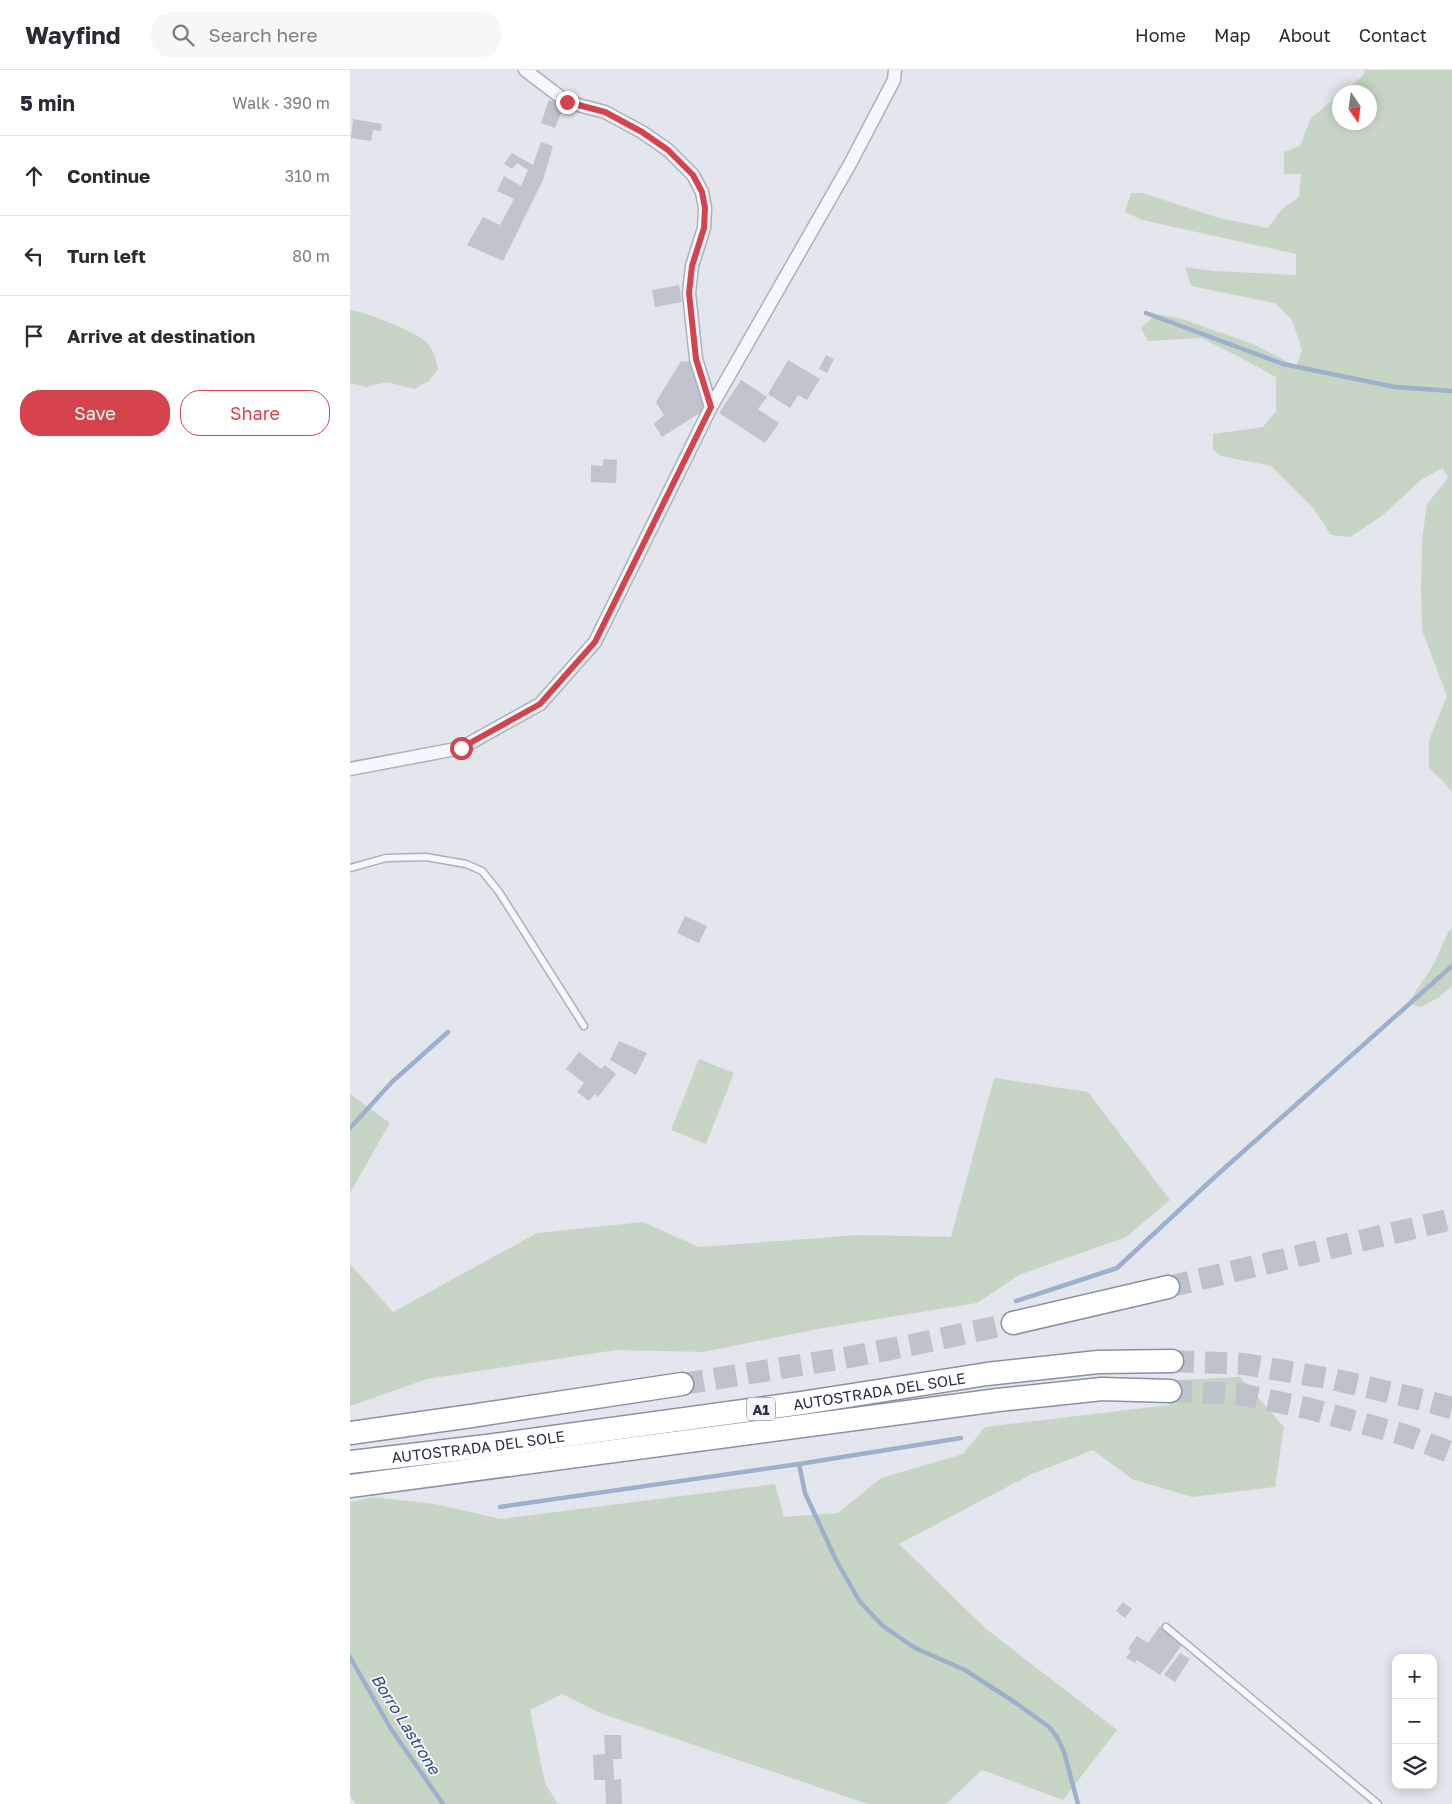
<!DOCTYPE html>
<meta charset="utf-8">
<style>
:root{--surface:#fff;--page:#f7f7f7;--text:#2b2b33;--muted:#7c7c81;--line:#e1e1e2;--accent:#d5434c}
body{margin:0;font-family:"Golos Text",sans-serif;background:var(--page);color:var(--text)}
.controls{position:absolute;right:15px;bottom:15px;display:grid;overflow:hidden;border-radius:10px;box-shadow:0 2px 12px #0003}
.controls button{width:45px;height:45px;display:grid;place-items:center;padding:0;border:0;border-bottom:1px solid var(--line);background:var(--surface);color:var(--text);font:25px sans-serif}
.compass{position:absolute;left:982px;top:15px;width:45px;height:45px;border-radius:50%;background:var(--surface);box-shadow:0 2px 12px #0003;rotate:167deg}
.stop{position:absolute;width:15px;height:15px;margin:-11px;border:4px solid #d5434c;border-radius:50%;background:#fff}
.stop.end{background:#d5434c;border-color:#fff;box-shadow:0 1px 5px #0008}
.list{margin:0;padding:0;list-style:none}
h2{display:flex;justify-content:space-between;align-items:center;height:65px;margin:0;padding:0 20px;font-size:21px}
h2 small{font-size:16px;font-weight:400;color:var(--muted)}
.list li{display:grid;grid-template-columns:32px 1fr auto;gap:15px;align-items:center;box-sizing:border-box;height:80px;padding:0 20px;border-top:1px solid var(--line)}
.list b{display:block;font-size:19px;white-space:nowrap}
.list em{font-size:16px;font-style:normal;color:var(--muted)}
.actions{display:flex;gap:10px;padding:15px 20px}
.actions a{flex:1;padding:11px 0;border:1px solid var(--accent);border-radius:20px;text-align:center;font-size:18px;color:var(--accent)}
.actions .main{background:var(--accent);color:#fff}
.icon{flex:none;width:28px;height:28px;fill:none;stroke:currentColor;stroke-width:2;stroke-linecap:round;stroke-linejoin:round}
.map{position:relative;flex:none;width:1102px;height:1734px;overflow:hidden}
header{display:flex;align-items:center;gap:30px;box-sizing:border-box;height:70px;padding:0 25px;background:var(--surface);border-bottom:1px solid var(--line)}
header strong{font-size:24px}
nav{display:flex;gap:28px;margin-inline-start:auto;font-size:18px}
.search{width:350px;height:45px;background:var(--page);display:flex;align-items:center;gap:12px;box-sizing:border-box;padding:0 18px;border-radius:20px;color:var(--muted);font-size:19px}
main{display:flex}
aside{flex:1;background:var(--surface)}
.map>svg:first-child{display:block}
</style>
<header>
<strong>Wayfind</strong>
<div class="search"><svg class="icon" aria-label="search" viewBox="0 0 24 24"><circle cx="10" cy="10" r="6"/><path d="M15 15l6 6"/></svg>Search here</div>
<nav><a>Home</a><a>Map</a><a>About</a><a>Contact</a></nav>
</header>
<main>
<aside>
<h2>5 min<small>Walk · 390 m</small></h2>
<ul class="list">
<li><svg class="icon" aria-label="ahead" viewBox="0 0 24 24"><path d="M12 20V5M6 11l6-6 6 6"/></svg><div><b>Continue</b></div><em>310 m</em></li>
<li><svg class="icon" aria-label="left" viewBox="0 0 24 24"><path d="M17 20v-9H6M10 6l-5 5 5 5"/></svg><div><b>Turn left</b></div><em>80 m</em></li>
<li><svg class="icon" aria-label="arrive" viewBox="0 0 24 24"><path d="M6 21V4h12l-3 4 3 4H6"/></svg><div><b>Arrive at destination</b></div></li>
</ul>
<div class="actions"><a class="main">Save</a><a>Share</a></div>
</aside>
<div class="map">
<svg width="1102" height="1734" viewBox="0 0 1102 1734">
<rect width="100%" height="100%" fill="#e3e6ec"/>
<path fill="#c7d6c4" d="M1015,0H1102V723L1095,713L1079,698V670L1097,626L1072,560L1071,518L1072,469L1077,434L1098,408L1093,398L1072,409L1033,445L1000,467L981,465L963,438L921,396L871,386L863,379V364L913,357L926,341V307L895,290L851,268L798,271L791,258L807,244L833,249L905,275L946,296L952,280L942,250L925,233L841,216L835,197L864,201L946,205V184L792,150L775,142L781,123H793L869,148L918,158L931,140L949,127L951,104H934V82L950,76L961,48L989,25V52H1019V22H993L1014,5Z
M0,240C13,241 66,262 75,271C83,278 86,289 88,299L79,311L64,319L37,312L16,317L0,313Z
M1102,858V916L1088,928L1071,937L1058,934C1065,921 1074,910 1082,897C1090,884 1092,870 1102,858Z
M349,989L384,1003L356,1074L321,1060Z
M644,1008L738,1022L820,1130L776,1167L669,1205L627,1233L473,1258L353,1282L266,1280L77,1309L0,1336V1194L43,1242L187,1163L293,1152L349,1177L509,1165L601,1167Z
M0,1024L40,1053L0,1123Z
M890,1307L934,1357L925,1417L842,1427L782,1409L743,1380L682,1404L549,1474L635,1558L767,1660L713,1730L632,1700L596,1734H518L250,1643L212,1624L180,1640L195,1713L208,1734H6L0,1726V1432L23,1427L85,1434L151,1449L425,1414L434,1447L488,1443L531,1408L613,1384L635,1357L819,1335L828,1310Z"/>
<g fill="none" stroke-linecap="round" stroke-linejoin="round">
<path stroke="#9db0cd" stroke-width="4.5" d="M796,243L933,294L1045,317L1102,321
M0,1058L42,1012L98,962
M666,1231L767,1198L868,1104L1102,896
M449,1394L455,1423L486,1490L510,1532L533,1556L565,1578L615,1600L666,1633L699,1657L707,1667L714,1682L728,1734
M150,1437L449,1394L611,1368
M0,1587L41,1659L93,1734"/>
</g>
<path fill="#c0c4cf" d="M199,30L214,36L205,58L191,53Z
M3,49L32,54L31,61L23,60L21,71L1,68Z
M191,72L203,76L193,110L153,191L117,175L133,147L150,155L164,129L147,121L154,106L171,116L178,100L167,93L162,99L154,94L162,83L183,95Z
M329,215L332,232L305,237L302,220Z
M476,285L484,289L477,303L469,299Z
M438,290L470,309L457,330L448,325L440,338L418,324Z
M331,291L340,292L356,339L312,367L304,354L314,345L306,332Z
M391,310L417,327L408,339L429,353L415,373L369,343Z
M253,389L267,390L266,413L241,412V395L253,396Z
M335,846L357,856L349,873L327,863Z
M269,971L297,983L286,1005L260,990Z
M229,982L251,999L255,995L266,1004L248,1027L245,1024L239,1031L227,1022L234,1013L216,999Z
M773,1532L782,1539L775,1548L766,1541Z
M810,1556L834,1572L810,1605L787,1590L785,1593L776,1588L781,1581L778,1579L787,1566L798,1573Z
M830,1583L840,1589L825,1612L814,1605Z
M254,1665H271L272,1689H263L264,1710L271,1709L272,1734H256L255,1710H244L243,1685L255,1684Z"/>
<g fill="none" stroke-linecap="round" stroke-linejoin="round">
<path stroke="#bec2cb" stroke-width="22" stroke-dasharray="22 11" stroke-linecap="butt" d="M818,1217L1102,1149
M822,1291L894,1294L982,1309L1072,1330L1102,1338
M332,1314L495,1288L566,1274L663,1253
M820,1321L890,1324L957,1338L1058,1366L1102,1383"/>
<defs>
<path id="service" d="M0,798L36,788L76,787L116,794L132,801L149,822L234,956
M816,1557L1028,1734"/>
<path id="minor" d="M175,0L217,32L255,42L292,62L318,80L343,105L352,122L355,138L354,158L342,196L339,223L346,289L361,337
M0,699L111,678L190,634L245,572L361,337L500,94L544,10L545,0"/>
<g id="motorway">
<path d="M663,1253L818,1217"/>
<path d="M0,1363L121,1346L332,1314"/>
<path id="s1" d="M0,1392L137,1376L452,1333L637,1304L748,1292L822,1291"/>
<path d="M0,1416L648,1330L752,1319L820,1321"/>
</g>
</defs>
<use href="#service" stroke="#acb0ba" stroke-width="9"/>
<use href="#minor" stroke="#acb0ba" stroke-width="15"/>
<use href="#motorway" stroke="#8991a3" stroke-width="25"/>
<use href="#service" stroke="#f6f7fa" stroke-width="6"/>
<use href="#minor" stroke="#f6f7fa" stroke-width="12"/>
<use href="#motorway" stroke="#fff" stroke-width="22"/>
</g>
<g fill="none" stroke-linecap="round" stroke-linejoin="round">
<path stroke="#d5434c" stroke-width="6" d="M111,678L190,634L245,572L361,337L346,289L339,223L342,196L354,158L355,138L352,122L343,105L318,80L292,62L255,42L217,32"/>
</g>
<g text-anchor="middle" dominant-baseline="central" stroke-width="4" stroke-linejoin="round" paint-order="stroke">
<rect fill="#f3f5f9" stroke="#666c7b" stroke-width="1" x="397" y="1327.5" width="28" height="23" rx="4"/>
<g font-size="14" font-weight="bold" fill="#2a3145">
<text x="411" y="1339">A1</text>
</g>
<g font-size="15" fill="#2a3145" stroke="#f3f5f9">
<text stroke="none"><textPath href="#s1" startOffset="534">AUTOSTRADA DEL SOLE</textPath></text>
<text stroke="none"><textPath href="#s1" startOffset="129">AUTOSTRADA DEL SOLE</textPath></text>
</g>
<g font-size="16" font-style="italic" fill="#314c7b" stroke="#f3f5f9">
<text transform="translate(56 1654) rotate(58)">Borro Lastrone</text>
</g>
</g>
</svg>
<div class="controls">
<button>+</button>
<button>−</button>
<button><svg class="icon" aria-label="layers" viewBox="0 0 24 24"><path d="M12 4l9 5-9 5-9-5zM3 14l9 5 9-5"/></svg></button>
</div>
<svg class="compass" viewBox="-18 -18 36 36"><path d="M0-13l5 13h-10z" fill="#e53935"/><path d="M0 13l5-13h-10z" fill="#7c7c81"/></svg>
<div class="stop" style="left:111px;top:678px"></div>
<div class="stop end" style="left:217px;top:32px"></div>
</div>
</main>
